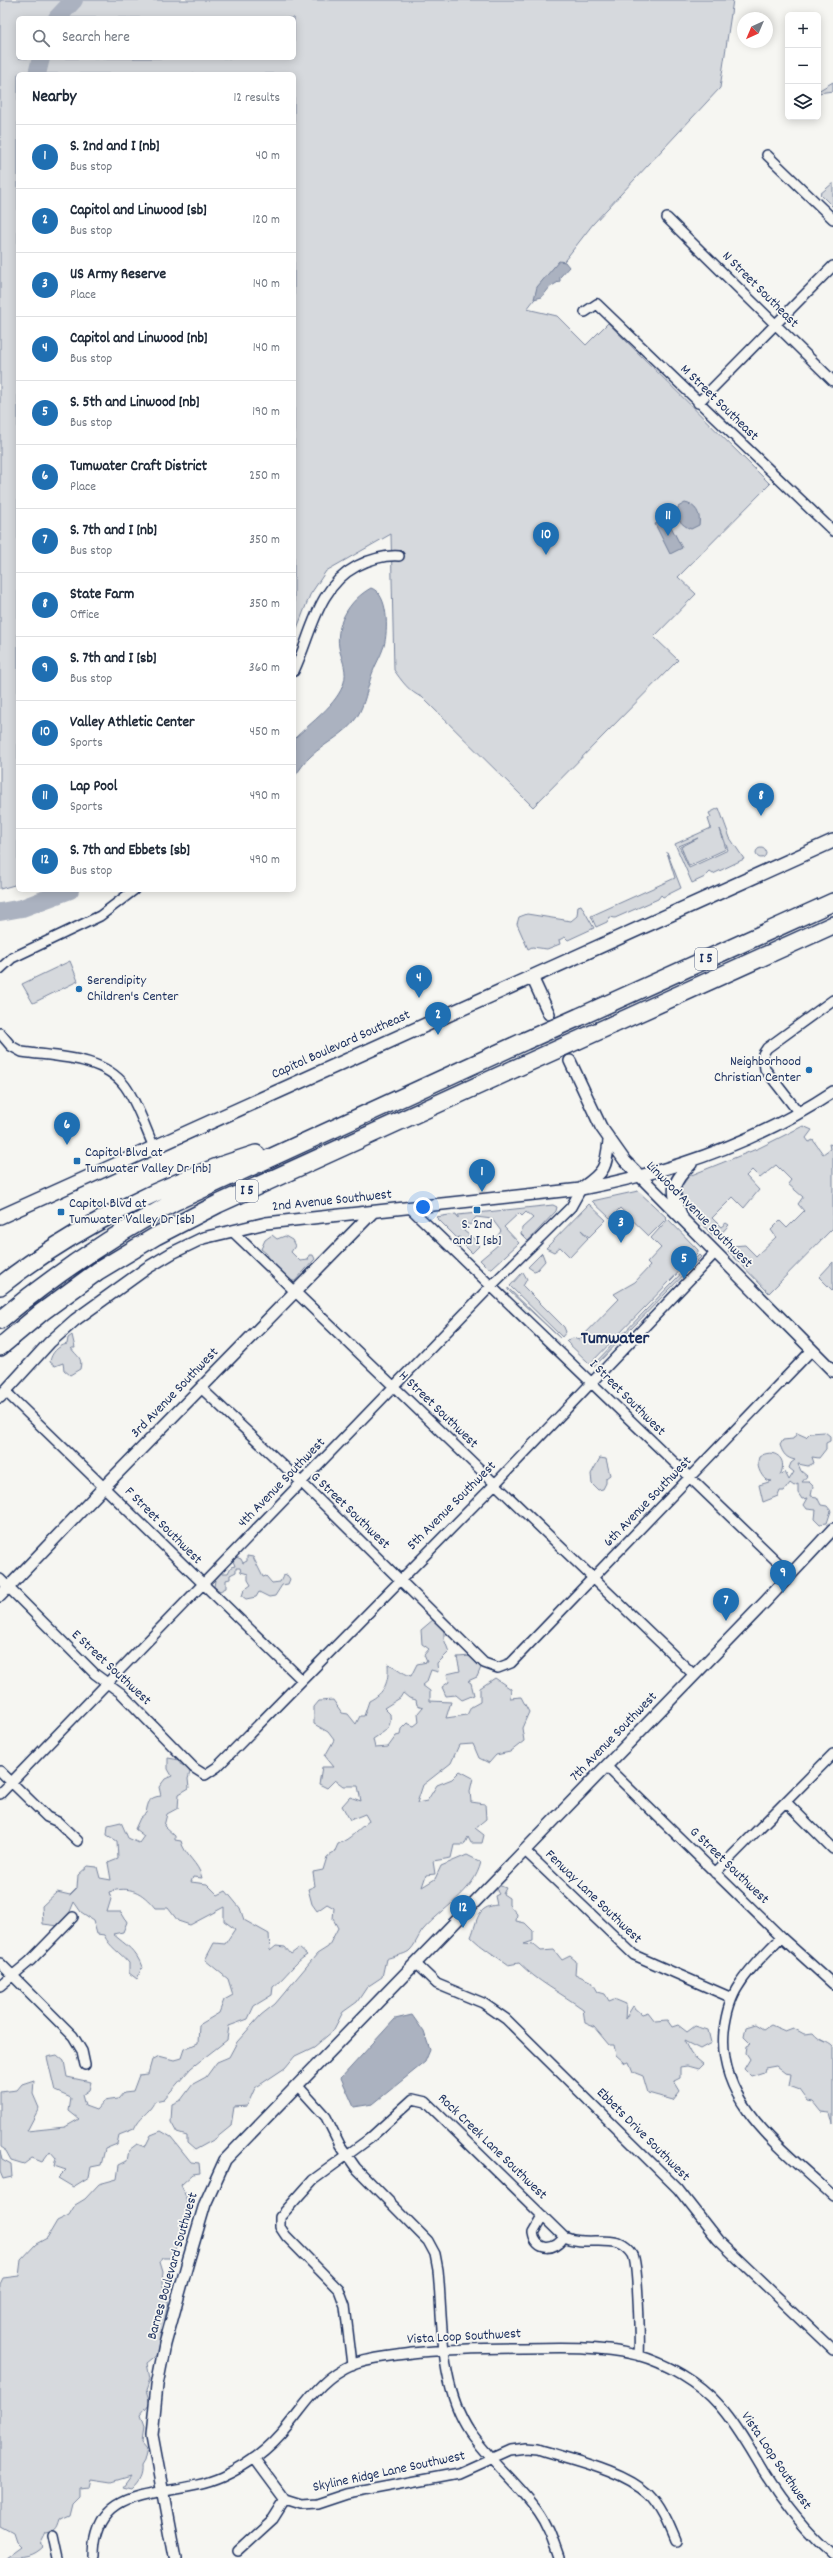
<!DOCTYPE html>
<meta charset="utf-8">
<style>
:root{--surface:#fff;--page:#f2f2f3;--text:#1f2937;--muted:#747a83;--line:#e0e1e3;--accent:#1f6fb2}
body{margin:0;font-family:Dekko,sans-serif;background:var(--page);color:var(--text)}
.controls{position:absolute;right:12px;top:12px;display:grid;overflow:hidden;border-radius:6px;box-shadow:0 2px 10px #0003}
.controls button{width:36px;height:36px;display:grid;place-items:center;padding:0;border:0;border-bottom:1px solid var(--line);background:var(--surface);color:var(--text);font:20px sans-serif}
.compass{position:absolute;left:737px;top:12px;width:36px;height:36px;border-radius:50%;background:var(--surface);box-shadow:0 2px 10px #0003;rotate:224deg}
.you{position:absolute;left:423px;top:1207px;width:14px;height:14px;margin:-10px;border:3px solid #fff;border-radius:50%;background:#1a73e8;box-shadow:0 0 0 6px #1a73e833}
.badge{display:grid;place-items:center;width:26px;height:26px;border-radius:50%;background:var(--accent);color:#fff;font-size:13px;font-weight:700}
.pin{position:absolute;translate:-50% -33px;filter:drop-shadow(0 1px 2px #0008)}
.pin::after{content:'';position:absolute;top:21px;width:14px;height:12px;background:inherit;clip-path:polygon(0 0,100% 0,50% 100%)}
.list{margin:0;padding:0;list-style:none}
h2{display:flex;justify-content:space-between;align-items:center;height:52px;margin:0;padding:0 16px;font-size:17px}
h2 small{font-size:13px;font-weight:400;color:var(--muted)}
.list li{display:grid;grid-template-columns:26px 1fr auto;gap:12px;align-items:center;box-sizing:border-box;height:64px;padding:0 16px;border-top:1px solid var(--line)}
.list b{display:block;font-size:15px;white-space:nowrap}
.list p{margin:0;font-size:13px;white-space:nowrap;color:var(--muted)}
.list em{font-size:13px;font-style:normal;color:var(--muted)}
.icon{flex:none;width:22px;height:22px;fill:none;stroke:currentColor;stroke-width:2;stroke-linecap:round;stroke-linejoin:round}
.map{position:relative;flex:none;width:833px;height:2558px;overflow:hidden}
.search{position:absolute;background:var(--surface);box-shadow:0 2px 10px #0003;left:16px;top:16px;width:280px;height:44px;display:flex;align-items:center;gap:10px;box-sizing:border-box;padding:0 14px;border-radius:6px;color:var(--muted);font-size:15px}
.panel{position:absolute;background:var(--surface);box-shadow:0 2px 10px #0003;left:16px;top:72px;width:280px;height:820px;border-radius:6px}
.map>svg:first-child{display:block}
</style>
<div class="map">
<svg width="833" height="2558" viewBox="0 0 833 2558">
<rect width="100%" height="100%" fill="#f6f6f2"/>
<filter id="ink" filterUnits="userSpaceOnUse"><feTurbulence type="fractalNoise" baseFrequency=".025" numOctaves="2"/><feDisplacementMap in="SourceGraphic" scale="8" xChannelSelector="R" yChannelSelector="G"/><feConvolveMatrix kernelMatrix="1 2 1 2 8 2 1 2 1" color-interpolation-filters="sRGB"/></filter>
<g filter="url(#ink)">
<path fill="#d6d9dd" stroke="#78849e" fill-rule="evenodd" d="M0,0H733L720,88L593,224L527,309L557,316L586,345L608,323L770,484L678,577L696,594L654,637L678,660L533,807L422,697C410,693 401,680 394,670L391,534L326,571L310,595L294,636V74H18V884L0,889ZM18,18H294V58H18Z
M833,82V91L818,93V91Z
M833,183V207L820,194Z
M719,808L730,838L744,859L713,874L710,872L705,877L692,883L675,844L711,828L708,819L711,817L709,813ZM720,829L728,850L689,868L679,846L698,838L681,847L689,866L726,849Z
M756 853a5 5 0 1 1 10 0a5 5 0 1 1-10 0Z
M667,852L681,888L663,897L661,895L658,899L615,918L610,917L607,922L596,927L591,916L675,878Z
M581,905L594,928L568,940L565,937L559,940L560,944L547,949L532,947L528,949L517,924L519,917L527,914L571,921L577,916L578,906Z
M70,961L78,981L33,1003L22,984Z
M803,1126L812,1130L806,1138L809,1142L813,1140L823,1154L830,1149L829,1144L833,1145V1228L769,1293L728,1251L732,1246L745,1245L756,1256L776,1237L771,1230L780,1221L787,1228L804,1211L798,1204L803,1197L788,1184L791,1180L776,1165L760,1178L752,1170L746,1176L759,1190L744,1208L733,1197L712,1218L721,1227L726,1223L729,1225L716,1239L683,1204L679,1190L689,1176L759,1148Z
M638,1191L667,1218L649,1236L620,1208L610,1218L592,1201Z
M589,1204L606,1220L589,1237L581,1230L588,1238L570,1257L560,1247L554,1252L546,1248Z
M553,1205L557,1207L556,1211L528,1241L521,1234L522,1228L533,1218L526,1212L522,1216L519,1213L504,1227L519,1243L492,1268H488L480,1260L499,1244L496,1238L501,1231L492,1219L476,1217L470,1225L463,1221L464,1231L478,1242L479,1246L472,1253L458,1239L460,1237L457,1238L436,1217L456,1214L458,1218V1215Z
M668,1219L698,1250V1252L590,1364L566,1341L573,1338L579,1340L619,1299L614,1294L635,1282L650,1266L647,1263L661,1248L651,1238Z
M272,1235L277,1239L285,1236L292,1240L295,1246L291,1252L300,1261L308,1260L309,1255H313L315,1259L295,1281H277L271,1275L272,1267L266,1261L267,1254L261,1249L265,1240Z
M542,1253L545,1261L537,1270L534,1271L528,1267Z
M699,1255L701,1257L594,1367L593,1365Z
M833,1262V1291L819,1277Z
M523,1272L527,1279L523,1286L564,1327L566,1332L562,1337L510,1286Z
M508,1288L560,1338L508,1290Z
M72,1335L75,1348H71C77,1357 83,1357 80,1369L70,1375L64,1370L63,1363L55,1366L50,1362C51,1353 58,1346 67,1344L68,1338Z
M825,1432L830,1436V1441L826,1443V1449L819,1458L812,1457L814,1463L808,1466L798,1464L801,1471L807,1476L802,1482H809L813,1486L811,1496L817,1497L821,1505L827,1506L831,1511L827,1523L820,1524L815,1519L816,1510L807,1509L804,1505L808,1498L802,1499L798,1493V1484L794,1486L790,1483L784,1491H780L778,1496L763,1502L759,1485L772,1481L766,1480C760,1474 756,1466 759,1457C773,1447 789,1458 780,1475L785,1472L789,1480L794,1472L789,1468L791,1463L795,1460C786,1458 783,1454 780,1445L783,1440L793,1439L797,1433L806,1437L810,1433Z
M600,1458L606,1459L610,1475L606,1478V1483L603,1489L598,1490L592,1484L591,1474Z
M247,1556L253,1557L263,1577L266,1576L272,1583L280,1582L283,1576L287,1575L290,1579L288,1584L282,1585L275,1596L269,1597L259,1592L256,1597L246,1599L242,1596L244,1590L251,1585L248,1580V1574L241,1572L240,1568H236V1572L230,1575V1579L226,1580V1588L220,1591L214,1587L215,1580L221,1573H228L231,1567L235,1566L233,1561L236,1557L241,1559L243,1563L247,1561Z
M434,1619L444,1628V1639L449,1652L437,1664L438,1672L431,1670L427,1681L422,1685L430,1691V1701L451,1702L446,1718L467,1715L471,1707L480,1702V1688L495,1678L511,1689L510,1698L521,1697L529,1712L522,1728L524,1741L510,1752L496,1755L489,1763L479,1758L473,1744L459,1745L451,1763L423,1785L417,1803L427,1801L437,1785L452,1779L460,1771L473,1778L470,1791L471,1802L485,1804L486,1819L475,1828L484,1835L482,1843H471L468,1837L464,1845H454L451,1858L433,1861L435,1874L426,1875L422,1887L435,1879L441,1866L467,1855L481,1862C474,1892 442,1908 423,1930C418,1936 415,1946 409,1951C404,1955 393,1956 386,1959L382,1977L367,1987L357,2002L343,2012L333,2031L314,2047L295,2056L285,2068L255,2088L247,2106L234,2107L231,2126L215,2139L195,2150L187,2143V2136L177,2133L171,2122L172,2104L181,2100L193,2084L206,2077L217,2062L229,2057L237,2042L261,2015L275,2004L317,1954L328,1947L338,1928L333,1919L334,1908L327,1904L317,1911L312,1904L308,1889L315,1886L313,1872L323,1870L327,1857L334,1853L338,1844C352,1838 357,1830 369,1821L365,1814L350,1820L342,1806L350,1797L361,1801L358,1786H343L335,1780L327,1788L319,1784L322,1767H334L325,1756L334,1740L328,1732L314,1724V1707L319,1701L333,1700L342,1713L348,1714L356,1724L360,1716H364L369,1701C385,1693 389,1682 388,1664C397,1667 401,1673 411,1676L417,1664L427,1662L424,1655L429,1649L422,1644L421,1630ZM403,1693L409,1698L416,1700L417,1705L423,1707L418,1713L419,1722L414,1726L407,1723L401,1729L400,1735L396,1736L388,1747L375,1748L373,1739C385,1731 392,1729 390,1714L384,1708L400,1698Z
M472,1656L482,1665L477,1677L468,1681L471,1683L474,1695L462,1700L456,1695L446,1696L442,1687L449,1682L447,1674L460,1671L457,1657Z
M168,1758L180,1760V1764L191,1769L188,1779L189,1788L179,1794L178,1808L167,1814L164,1826L175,1836V1840L181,1841C184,1855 199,1863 202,1878L193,1877L191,1882L207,1884L218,1895L226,1891L240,1908L244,1920L269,1934L270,1951L276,1946L285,1947L291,1954L299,1948L307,1955C293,1964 286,1977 273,1987L272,1995L254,2006L248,2019L229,2026L227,2040L191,2068L164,2099L155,2101C148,2115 140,2115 134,2129L119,2135L117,2144L105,2149L101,2165L91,2167L89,2177L73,2187L58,2178L66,2170L54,2166L56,2158L50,2151L42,2162L32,2158L24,2164L11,2160L6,2151L0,2147V2092L17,2090L22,2084L34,2080L33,2094L39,2108L27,2131L65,2127L79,2119L69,2111L71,2098L55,2091L47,2057L57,2055L64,2061L67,2077L91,2082L89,2090L82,2095L85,2106L96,2110L104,2101L118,2099L124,2092L133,2091L139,2075L148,2074L152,2060L159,2056L174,2060L181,2058L184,2049L198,2043L199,2025L219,2013L224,2000L233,1995L228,1979L205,1960L214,1943L225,1944L235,1929L224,1921V1907L190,1925L178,1921L168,1908H155C142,1892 130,1885 109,1892L111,1899L107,1912H121L127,1922L123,1932L113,1934C127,1946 136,1950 142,1967L137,1979L129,1973V1963C120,1952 110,1948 104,1935L97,1934L93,1920L81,1912L74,1902L69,1914L59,1926L43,1924L42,1906L57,1892L70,1895L77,1888L78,1875L88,1866L97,1867L100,1878L111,1880L108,1863L118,1859L117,1841L107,1835L108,1825L121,1822L128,1838L139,1843L144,1836L135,1829L140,1818L146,1813C148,1802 149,1797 161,1796L159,1787L165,1779L172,1776L168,1769Z
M498,1885L506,1888L503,1894L509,1898V1905L517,1914L516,1921L525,1923L533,1931V1941L524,1944L534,1945L541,1951L554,1950L562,1960L570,1956L576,1961L575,1974L592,1982L598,1992L605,1994L609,2001L614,1999L626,2004L625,2019L633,2006L642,2014L648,2012L655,2021L667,2020L672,2027L678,2025L687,2032L695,2026L708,2030L711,2043L700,2049L684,2041L691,2054L703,2064L698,2069L687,2066L680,2067V2078L674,2081L680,2091L673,2100L648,2093L643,2076L633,2072L629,2062L625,2063L616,2055L614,2045H609L594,2027L585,2023L583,2009C561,1993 538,1982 519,1963L508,1965C495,1955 482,1948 471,1937C478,1920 476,1907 497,1905L495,1896L499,1894L497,1891Z
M756,2024L764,2029L771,2025L785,2031L793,2028L804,2034L813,2033C820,2042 828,2041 833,2047V2124L830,2113L821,2112L813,2102L808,2101L800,2090L789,2086L791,2074L785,2073L776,2066L765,2068L764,2072L751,2076L744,2069L750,2059L746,2053L747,2046L751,2044L744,2037L746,2027Z
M161,2131L171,2137L191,2162L199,2163L200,2173L193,2174L181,2185C196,2214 180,2231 172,2258H162L160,2262L163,2272L162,2283L169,2304C164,2315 166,2325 160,2335L162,2347L158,2354L147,2363L150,2379L146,2390L150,2403L140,2415L144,2427L142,2442L147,2448L144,2461L141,2466C142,2476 138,2482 131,2489L123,2487L131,2476L111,2482L91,2479L89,2487L78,2488V2496L72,2502L69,2514L60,2518C57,2528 56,2530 45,2532L39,2544L43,2547C32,2558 24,2558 6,2558L21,2547L16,2542L13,2533L0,2526V2284L3,2278L19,2276L21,2260L36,2244L47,2238L57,2221L69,2215L75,2205L85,2199L99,2184L117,2179L119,2165L127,2161L129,2150L137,2144L145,2147L151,2135Z
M0,2151L2,2159L11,2164L12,2177L3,2179L0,2172Z"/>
<path fill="#abb2c0" stroke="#717e99" d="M559,261L565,262L569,267L560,277V281L550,287L542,297L534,299L537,287Z
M685,503C696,505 701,514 699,525L691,529C681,525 675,518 678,507Z
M667,519L682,548L670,554L655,524Z
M371,588C389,594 388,631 384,646C381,656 375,665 372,674C367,689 365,704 357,717C345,735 326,742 311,756C304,762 300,770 294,777V739C310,723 338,704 344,682C347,672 343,662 340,652C333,626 349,600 371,588Z
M412,2015L424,2032L430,2050L425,2062L373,2104L354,2107L341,2078L395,2019Z"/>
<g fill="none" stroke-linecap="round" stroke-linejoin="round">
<path stroke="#abb2c0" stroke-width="18" d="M57,18L74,0
M37,74L41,58
M0,912L22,908L70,890"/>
<path stroke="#caced4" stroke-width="11" stroke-dasharray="11 5.5" stroke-linecap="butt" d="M549,1014L570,1061"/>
<defs>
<path id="minor" d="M767,155L833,219
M667,218L833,381
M585,312L597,304L833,531
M698,403L833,266
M294,671C312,633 317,587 357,566C371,559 384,555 399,556
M0,969L12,958L100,916L134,890
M0,1033L11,1046L22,1052C56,1057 103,1056 125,1086C138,1104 145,1128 154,1147
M799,1113L765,1069L763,1054L767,1048L833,1000
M410,1208L790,1574
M232,1231L694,1675
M201,1388L301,1482L484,1663L498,1668L511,1663L812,1350
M5,1391L302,1680
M0,1579L95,1674L121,1693L194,1768L205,1775L217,1767L495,1484L715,1253
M606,1766L781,1937L833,1984
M0,1771L47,1817L58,1822L78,1841
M0,1794L491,1286L571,1207L581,1189
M786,1802L833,1849
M524,1850L634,1955L732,1998
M715,1873L833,1754
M781,1937C767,1952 750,1967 739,1985C730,1998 726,2015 724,2031C717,2105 785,2150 833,2196
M0,1963L73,2036L82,2051L85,2065
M415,1963L437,1984L483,2003L506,2019L678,2189L718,2240L833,2350
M0,1986L30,1961L73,1917
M297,2085L326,2117L340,2145L356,2168L428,2241L435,2254L438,2270C443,2323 439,2386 470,2432C490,2461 518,2483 538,2511C548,2525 553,2541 559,2558
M543,2216L533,2233C536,2252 555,2251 564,2237
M352,2365L345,2306L339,2290L286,2236L280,2227V2217L313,2180L369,2139L413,2099L426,2102L564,2237C582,2245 601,2238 619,2243C624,2245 630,2250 633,2255C638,2265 640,2341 639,2356
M254,2458L285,2500L301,2505L317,2504L347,2494L459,2473L510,2450L526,2448L538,2449C571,2460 622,2470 648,2494C661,2507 668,2524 675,2541
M53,2535L58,2558
M238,2551L273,2519L285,2500
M94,2558C94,2478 169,2501 222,2477C244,2467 265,2452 281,2434C305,2407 318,2379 353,2364C372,2357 393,2356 412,2353C449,2349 485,2348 523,2348C561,2347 599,2346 637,2355C666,2363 699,2382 719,2405C737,2425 751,2451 765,2474C784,2504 806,2532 833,2555"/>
<path id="tertiary" d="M532,977L549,1014
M570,1061L601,1127L625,1161L833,1371
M583,1187C605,1172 606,1167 609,1141
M682,1217C671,1191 670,1184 691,1164
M0,1397L50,1342L75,1320L147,1268L172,1253L203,1238L266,1223L581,1189C672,1172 756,1143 833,1092
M0,1596L104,1487L373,1212
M175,2558L152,2435L157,2385L165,2344L189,2258L205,2204L225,2160L766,1601L833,1529"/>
<path id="secondary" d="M0,1217L833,841"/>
<path id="motorway" d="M579,1017L833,902
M614,1024L833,925
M0,1286C72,1229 168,1181 256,1154
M0,1320C55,1274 112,1236 174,1202L525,1041
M0,1347L42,1312L98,1271L156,1236L218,1204L514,1069"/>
</defs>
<use href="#minor" stroke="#1b2f5e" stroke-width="12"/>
<use href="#tertiary" stroke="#1b2f5e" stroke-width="14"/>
<use href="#secondary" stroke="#1b2f5e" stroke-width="16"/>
<use href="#motorway" stroke="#1b2f5e" stroke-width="20"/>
<use href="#minor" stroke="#f6f6f2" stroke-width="9"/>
<use href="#tertiary" stroke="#f6f6f2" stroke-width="11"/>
<use href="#secondary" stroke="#f6f6f2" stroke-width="13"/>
<use href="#motorway" stroke="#f6f6f2" stroke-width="17"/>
<defs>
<path id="motorway-bridge" d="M525,1041L579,1017
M514,1069L614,1024"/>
</defs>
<use href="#motorway-bridge" stroke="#1b2f5e" stroke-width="20" stroke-linecap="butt"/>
<use href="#motorway-bridge" stroke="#f6f6f2" stroke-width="17"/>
</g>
</g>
<g fill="#1f6fb2" stroke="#f6f6f2" stroke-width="1.5">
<circle cx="79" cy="989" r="4"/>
<circle cx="809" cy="1070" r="4"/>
<rect x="73" y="1157" width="8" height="8" rx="2"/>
<rect x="473" y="1206" width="8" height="8" rx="2"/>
<rect x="57" y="1208" width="8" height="8" rx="2"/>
</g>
<g text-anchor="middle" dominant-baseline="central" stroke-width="3.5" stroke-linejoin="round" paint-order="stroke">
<g fill="#f6f6f2" stroke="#5d6b8a" stroke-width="1">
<rect x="695" y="948" width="22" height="22" rx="3"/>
<rect x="236" y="1180" width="22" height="22" rx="3"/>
</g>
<g font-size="13" font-weight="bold" fill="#1b2f5e">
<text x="706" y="959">I 5</text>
<text x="247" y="1191">I 5</text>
</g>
<g font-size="14" fill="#1b2f5e" stroke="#f6f6f2">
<text transform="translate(760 290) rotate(45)">N Street Southeast</text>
<text transform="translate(719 403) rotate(44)">M Street Southeast</text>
<text transform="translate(341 1045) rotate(-24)">Capitol Boulevard Southeast</text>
<text transform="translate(332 1201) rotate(-6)">2nd Avenue Southwest</text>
<text transform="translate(699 1215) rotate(45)">Linwood Avenue Southwest</text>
<text transform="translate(175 1393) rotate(-46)">3rd Avenue Southwest</text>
<text transform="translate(627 1398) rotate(45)">I Street Southwest</text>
<text transform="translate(438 1410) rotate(44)">H Street Southwest</text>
<text transform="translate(282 1483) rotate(-46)">4th Avenue Southwest</text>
<text transform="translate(648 1502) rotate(-46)">6th Avenue Southwest</text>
<text transform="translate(452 1506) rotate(-45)">5th Avenue Southwest</text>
<text transform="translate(350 1511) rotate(44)">G Street Southwest</text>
<text transform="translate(163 1526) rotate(45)">F Street Southwest</text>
<text transform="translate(111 1668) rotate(43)">E Street Southwest</text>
<text transform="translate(614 1737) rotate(-46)">7th Avenue Southwest</text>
<text transform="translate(729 1866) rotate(44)">G Street Southwest</text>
<text transform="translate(593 1897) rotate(44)">Fenway Lane Southwest</text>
<text transform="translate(643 2135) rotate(45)">Ebbets Drive Southwest</text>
<text transform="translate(492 2147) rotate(44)">Rock Creek Lane Southwest</text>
<text transform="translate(173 2266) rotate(-74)">Barnes Boulevard Southwest</text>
<text transform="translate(464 2337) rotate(-3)">Vista Loop Southwest</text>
<text transform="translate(776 2461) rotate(56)">Vista Loop Southwest</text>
<text transform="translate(389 2472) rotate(-12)">Skyline Ridge Lane Southwest</text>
</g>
<g font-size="14" fill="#1b2f5e" stroke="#f6f6f2" text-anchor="start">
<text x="87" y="981">Serendipity<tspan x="87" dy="16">Children's Center</tspan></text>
<text x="801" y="1062" text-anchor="end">Neighborhood<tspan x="801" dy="16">Christian Center</tspan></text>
<text x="85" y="1153">Capitol Blvd at<tspan x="85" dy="16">Tumwater Valley Dr [nb]</tspan></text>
<text x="69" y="1204">Capitol Blvd at<tspan x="69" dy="16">Tumwater Valley Dr [sb]</tspan></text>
<text x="477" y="1225" text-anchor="middle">S. 2nd<tspan x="477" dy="16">and I [sb]</tspan></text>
</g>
<g font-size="18" font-weight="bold" fill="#1b2f5e" stroke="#f6f6f2">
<text x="615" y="1339">Tumwater</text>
</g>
</g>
</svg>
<div class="controls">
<button>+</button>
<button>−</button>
<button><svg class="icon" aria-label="layers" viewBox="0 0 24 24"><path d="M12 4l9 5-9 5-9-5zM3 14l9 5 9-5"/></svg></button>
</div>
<svg class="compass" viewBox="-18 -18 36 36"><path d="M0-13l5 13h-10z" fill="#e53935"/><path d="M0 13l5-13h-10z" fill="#747a83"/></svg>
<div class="you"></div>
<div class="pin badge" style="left:482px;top:1192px">1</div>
<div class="pin badge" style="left:438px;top:1035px">2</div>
<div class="pin badge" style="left:621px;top:1243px">3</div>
<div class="pin badge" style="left:419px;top:998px">4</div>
<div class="pin badge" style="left:684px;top:1279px">5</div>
<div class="pin badge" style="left:67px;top:1145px">6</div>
<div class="pin badge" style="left:726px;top:1621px">7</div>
<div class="pin badge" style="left:761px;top:816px">8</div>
<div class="pin badge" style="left:783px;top:1593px">9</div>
<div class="pin badge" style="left:546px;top:555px">10</div>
<div class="pin badge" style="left:668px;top:536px">11</div>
<div class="pin badge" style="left:463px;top:1928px">12</div>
<div class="search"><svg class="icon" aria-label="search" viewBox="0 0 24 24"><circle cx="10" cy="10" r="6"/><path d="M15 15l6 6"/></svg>Search here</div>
<section class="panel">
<h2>Nearby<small>12 results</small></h2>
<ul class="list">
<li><span class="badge">1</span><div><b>S. 2nd and I [nb]</b><p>Bus stop</p></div><em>40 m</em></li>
<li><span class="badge">2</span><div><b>Capitol and Linwood [sb]</b><p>Bus stop</p></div><em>120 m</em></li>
<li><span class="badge">3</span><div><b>US Army Reserve</b><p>Place</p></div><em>140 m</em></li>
<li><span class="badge">4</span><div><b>Capitol and Linwood [nb]</b><p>Bus stop</p></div><em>140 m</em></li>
<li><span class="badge">5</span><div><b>S. 5th and Linwood [nb]</b><p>Bus stop</p></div><em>190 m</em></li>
<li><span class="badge">6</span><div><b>Tumwater Craft District</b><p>Place</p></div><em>250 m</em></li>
<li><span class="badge">7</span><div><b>S. 7th and I [nb]</b><p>Bus stop</p></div><em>350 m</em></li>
<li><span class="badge">8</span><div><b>State Farm</b><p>Office</p></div><em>350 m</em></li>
<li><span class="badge">9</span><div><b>S. 7th and I [sb]</b><p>Bus stop</p></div><em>360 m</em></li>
<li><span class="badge">10</span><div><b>Valley Athletic Center</b><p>Sports</p></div><em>450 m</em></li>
<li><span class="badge">11</span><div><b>Lap Pool</b><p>Sports</p></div><em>490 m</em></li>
<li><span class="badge">12</span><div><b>S. 7th and Ebbets [sb]</b><p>Bus stop</p></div><em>490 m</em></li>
</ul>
</section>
</div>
